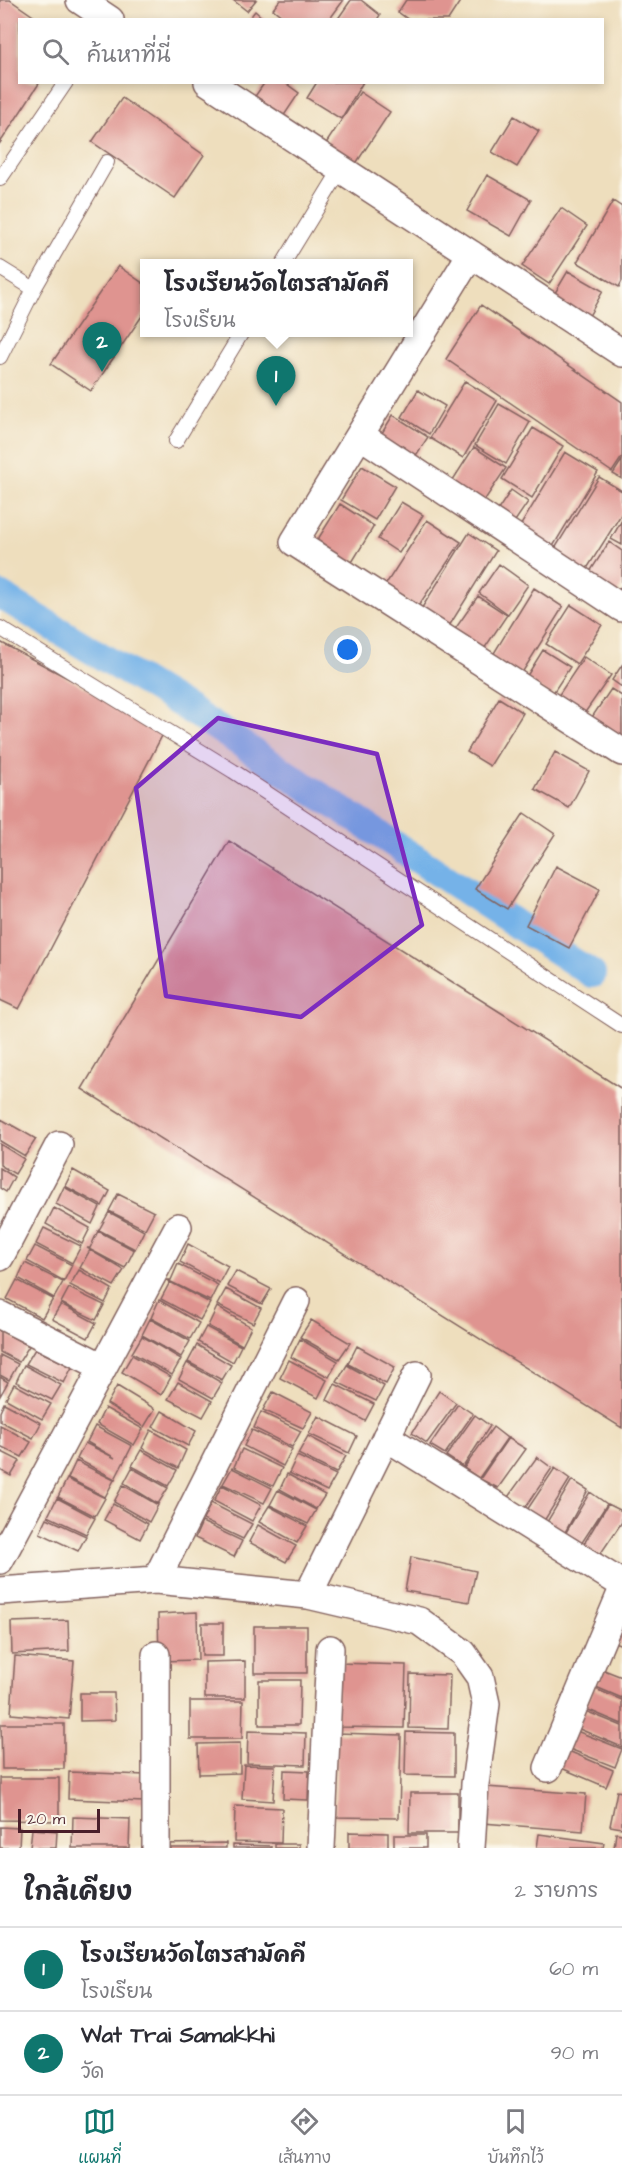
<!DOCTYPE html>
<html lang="th">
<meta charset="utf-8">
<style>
:root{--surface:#fff;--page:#f7f7f7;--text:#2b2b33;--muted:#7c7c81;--line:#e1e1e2;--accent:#0f766e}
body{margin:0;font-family:"Architects Daughter","Playpen Sans Thai",sans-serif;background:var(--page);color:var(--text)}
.scale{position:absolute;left:18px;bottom:15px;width:82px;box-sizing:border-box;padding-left:6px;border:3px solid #4a1f2b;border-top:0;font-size:16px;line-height:21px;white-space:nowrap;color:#4a1f2b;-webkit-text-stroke:4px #fbf7ec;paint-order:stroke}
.you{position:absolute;left:348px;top:650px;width:21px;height:21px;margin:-15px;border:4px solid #fff;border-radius:50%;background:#1a73e8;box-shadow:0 0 0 9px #1a73e833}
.badge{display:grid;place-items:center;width:39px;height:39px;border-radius:50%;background:var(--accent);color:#fff;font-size:20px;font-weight:700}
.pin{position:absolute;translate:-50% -50px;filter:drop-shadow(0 2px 3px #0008)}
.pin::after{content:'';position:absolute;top:32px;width:21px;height:18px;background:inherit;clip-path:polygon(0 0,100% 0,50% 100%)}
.popup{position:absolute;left:140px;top:259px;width:273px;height:78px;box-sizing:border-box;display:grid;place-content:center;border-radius:0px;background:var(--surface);filter:drop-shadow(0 2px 4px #0005);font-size:20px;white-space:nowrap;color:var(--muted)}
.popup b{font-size:22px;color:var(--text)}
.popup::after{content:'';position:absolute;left:50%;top:100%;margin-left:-12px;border:12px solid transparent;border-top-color:var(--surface)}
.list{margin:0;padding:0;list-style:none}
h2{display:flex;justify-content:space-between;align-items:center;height:78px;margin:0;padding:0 24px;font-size:26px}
h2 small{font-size:20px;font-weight:400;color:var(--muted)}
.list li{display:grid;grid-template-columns:39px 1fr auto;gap:18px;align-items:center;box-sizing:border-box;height:84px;padding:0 24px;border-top:2px solid var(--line)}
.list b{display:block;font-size:22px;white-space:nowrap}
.list p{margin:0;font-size:20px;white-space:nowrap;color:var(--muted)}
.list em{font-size:20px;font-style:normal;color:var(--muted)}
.icon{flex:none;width:33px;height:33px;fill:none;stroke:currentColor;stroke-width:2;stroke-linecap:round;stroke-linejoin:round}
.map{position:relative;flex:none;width:622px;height:1848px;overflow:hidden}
.search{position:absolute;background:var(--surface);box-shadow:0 3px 9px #0003;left:18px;right:18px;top:18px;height:66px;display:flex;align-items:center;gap:15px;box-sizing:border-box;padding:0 21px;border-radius:0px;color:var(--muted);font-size:22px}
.sheet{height:246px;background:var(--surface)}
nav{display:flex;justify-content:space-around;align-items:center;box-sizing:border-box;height:84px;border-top:2px solid var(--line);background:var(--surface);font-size:16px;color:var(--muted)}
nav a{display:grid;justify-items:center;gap:3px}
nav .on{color:var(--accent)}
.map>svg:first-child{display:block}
</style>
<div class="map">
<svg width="622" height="1848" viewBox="0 0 622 1848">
<rect width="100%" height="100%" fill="#fbf7ec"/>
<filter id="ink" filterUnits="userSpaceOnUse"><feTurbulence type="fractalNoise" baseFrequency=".0167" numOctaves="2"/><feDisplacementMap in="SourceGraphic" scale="12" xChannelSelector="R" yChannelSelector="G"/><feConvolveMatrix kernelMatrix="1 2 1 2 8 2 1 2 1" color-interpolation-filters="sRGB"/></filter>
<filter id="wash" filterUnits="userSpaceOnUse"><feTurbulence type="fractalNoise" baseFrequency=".008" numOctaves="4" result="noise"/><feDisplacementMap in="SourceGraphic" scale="24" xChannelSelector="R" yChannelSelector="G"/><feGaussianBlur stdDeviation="1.35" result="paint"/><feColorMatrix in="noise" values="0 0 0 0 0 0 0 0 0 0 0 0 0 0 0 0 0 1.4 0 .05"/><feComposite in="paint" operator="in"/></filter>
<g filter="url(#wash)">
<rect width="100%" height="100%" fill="#eedebd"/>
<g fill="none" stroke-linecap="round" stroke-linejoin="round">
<path stroke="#75b2e8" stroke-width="28" d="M0,595L182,705L592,974"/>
</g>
<g id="blocks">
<path fill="#df9490" d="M0,0H10L39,20H20V82H40L0,143Z
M233,0H256L247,11Z
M280,0H341L343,1L329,20H287L273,9Z
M351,0H361L380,15L377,20H337Z
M406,0H461L448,20H409L398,12Z
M255,11L265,20H248Z
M265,82H284L299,93L279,123L251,102Z
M317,82H363L341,119L307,98Z
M360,92L390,112L351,171L321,151Z
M122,98L204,155L175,198L92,142Z
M514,116L539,131L517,167L492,152Z
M487,175L531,200L511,236L467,211Z
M613,201L622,207V281L619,287L577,262Z
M561,208L587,226L549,284L522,266Z
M118,266L144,284V313L91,391L51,364Z
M568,271L603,291L585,323L549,303Z
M481,305L622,402V457L612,472L446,359Z
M465,381L497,401L463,458L430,438Z
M418,390L445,406L429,434L402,417Z
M499,404L530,422L506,464L475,445Z
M393,415L428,437L411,463L377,441Z
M533,428L563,446L532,498L502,479Z
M474,447L506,468L480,507L449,486Z
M565,452L598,472L549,553L516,533Z
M622,460V479L613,474Z
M362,466L395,486L375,520L341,500Z
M599,477L622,491V513L583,575L551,555Z
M511,490L528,502L509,530L492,519Z
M401,502L423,515L399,553L378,539Z
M340,504L374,526L348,569L313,547Z
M427,520L461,542L417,608L384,587Z
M622,520V545L611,539Z
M469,533L496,551L446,631L418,614Z
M609,542L622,551V585L615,596L586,578Z
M499,564L528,585L508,614L479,593Z
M534,588L563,607L520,676L491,658Z
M478,596L507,615L482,652L453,632Z
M571,605L602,625L577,664L546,644Z
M0,642L165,730L19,1009L0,1000Z
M543,650L570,667L551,696L525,679Z
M584,657L611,675L584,714L558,696Z
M622,665V687L612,680Z
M611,689L622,696V746L588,723Z
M499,698L523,713L490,766L467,752Z
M555,752L589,771L569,808L535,789Z
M524,813L555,834L507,909L475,889Z
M229,841L622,1089V1428L82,1089Z
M556,866L600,889L569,948L526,925Z
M1,1119L36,1139L25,1156L0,1141Z
M0,1144L24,1159L15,1174L0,1165Z
M0,1168L14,1177L6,1192L0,1188Z
M73,1170L110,1191L102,1206L65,1186Z
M64,1187L100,1207L92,1224L56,1204Z
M118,1194L154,1212L145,1229L109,1211Z
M54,1208L90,1228L82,1244L46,1224Z
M109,1212L144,1231L135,1249L99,1230Z
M44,1228L81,1246L72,1263L36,1244Z
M98,1231L134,1250L125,1268L87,1248H90Z
M188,1244L228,1266L219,1283L180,1262Z
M35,1246L72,1265L64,1281L27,1261Z
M90,1250L124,1270L114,1286L80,1268Z
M25,1263L63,1282L54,1298L18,1278Z
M178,1264L218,1285L210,1301L167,1280H171Z
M79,1270L112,1289L105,1303L70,1285Z
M236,1271L271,1289L262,1304L227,1286Z
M17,1280L53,1299L42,1318L7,1299Z
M170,1282L210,1303L200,1320L161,1299Z
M69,1288L104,1305L96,1320L61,1303Z
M226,1289L261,1308L253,1323L217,1305Z
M159,1300L199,1323L190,1339L151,1318Z
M61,1304L96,1323L88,1338L52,1319Z
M217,1307L251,1327L242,1345L208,1326Z
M150,1319L190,1341L181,1357L142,1335Z
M311,1320L350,1343L339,1359L300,1337Z
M206,1327L241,1346L233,1362L198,1342Z
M0,1330L29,1346L19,1362L0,1352Z
M142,1336L181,1359L172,1375L132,1353Z
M300,1339L338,1361L329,1377L291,1357Z
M197,1345L231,1365L222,1380L188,1362Z
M357,1346L395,1367L386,1384L348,1364Z
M35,1349L72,1367L64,1383L26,1364Z
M0,1355L18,1364L9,1380L0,1375Z
M132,1355L171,1377L161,1395L122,1372Z
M289,1360L327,1380L318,1398L280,1378Z
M187,1363L222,1383L213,1398L179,1379Z
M24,1365L61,1385L52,1400L16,1382Z
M347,1365L384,1386L376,1401L337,1382Z
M0,1377L8,1382L0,1396Z
M178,1382L212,1401L203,1417L168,1399Z
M14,1384L51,1404L42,1419L6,1399Z
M335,1384L374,1404L365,1421L327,1400Z
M117,1386L155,1409L144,1427L107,1404Z
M439,1391L456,1403L427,1443L412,1433Z
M273,1392L312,1412L303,1428L263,1410Z
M4,1403L41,1423L33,1438L0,1421V1412Z
M458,1404L473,1414L445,1454L430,1445Z
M105,1408L143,1429L134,1445L97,1424Z
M162,1411L196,1431L188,1446L153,1427Z
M261,1412L301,1431L292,1447L254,1428Z
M475,1415L490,1426L463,1467L446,1456Z
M318,1416L357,1436L349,1453L309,1434Z
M0,1425L31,1442L22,1457L0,1446Z
M95,1426L132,1446L115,1479L77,1459L85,1443L115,1458L87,1442Z
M493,1427L507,1438L479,1478L464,1468Z
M151,1430L186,1450L178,1468L142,1448Z
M252,1430L292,1449L283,1466L244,1446Z
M308,1436L346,1456L336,1473L298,1454Z
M508,1438L526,1449L498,1488L480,1479Z
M242,1449L282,1468L273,1486L234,1467Z
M141,1450L177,1470L168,1486L132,1466Z
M0,1451L20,1461L11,1476L0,1470Z
M297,1456L336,1475L327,1491L289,1473Z
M537,1457L552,1468L525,1508L508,1497Z
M76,1461L114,1480L105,1497L68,1478Z
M132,1468L168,1488L158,1504L124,1483Z
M232,1468L272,1488L264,1503L223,1484Z
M555,1468L570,1479L544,1521L527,1510Z
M287,1474L325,1495L316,1509L280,1489Z
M67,1479L105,1498L95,1516L58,1497Z
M572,1480L588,1490L564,1534L547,1522Z
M123,1485L158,1505L149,1522L114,1502Z
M222,1485L261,1505L252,1521L214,1501Z
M278,1490L316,1510L308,1524L270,1505Z
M590,1492L607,1504L581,1544L565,1534Z
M57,1498L95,1518L86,1534L48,1516Z
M211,1503L252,1524L243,1539L203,1520Z
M113,1504L148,1524L140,1539L104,1520Z
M608,1504L622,1511V1522L599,1556L582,1547Z
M269,1506L307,1526L297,1543L259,1522Z
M47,1518L86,1536L78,1551L40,1533Z
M202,1522L242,1541L234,1557L195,1538Z
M258,1525L296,1546L286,1562L249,1542Z
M411,1557L476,1571L469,1602L405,1591Z
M197,1612L198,1660L159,1661L158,1614Z
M68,1620L69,1651L12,1654L11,1622Z
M202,1623H223V1656H202Z
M622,1623V1645L614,1642Z
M254,1626H307V1673H254Z
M15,1656L74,1661L69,1719L11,1714Z
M245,1661V1698H205V1662Z
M337,1663L406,1665L404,1728L336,1727Z
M604,1670L622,1677V1698L596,1687Z
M410,1674L450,1675L448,1729L409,1728Z
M259,1680H300L299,1725H259Z
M593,1688L622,1700V1724L584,1708Z
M80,1693H114L115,1720L80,1721Z
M190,1701H243L242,1739H190Z
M583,1710L622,1726V1747L577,1728Z
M1,1724H64V1769H2Z
M574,1730L622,1749L615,1767L567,1748Z
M248,1731L306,1733L305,1765L247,1763Z
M406,1732L454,1733V1776L405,1775Z
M337,1733L401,1735L399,1818L335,1817Z
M240,1743V1773L199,1774L198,1744Z
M566,1750L613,1770L606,1787L559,1767Z
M244,1765L275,1766L273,1801L242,1799Z
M284,1770L309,1771L308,1800L283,1799Z
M69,1772L145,1775L144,1802L68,1799Z
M0,1778H59V1821L0,1820Z
M486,1787L586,1794L583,1831L483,1823Z
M617,1791L622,1792V1828L610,1826Z
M410,1793H458V1833H409Z
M235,1806L282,1808L281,1843L234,1842Z
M73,1817L130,1819L129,1848H72Z
M0,1827L20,1828L19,1848H0Z
M32,1829L57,1831L56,1848H30Z
M349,1832L388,1833V1848H349Z
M616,1833L622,1834V1848H614Z
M539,1834L604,1843L603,1848H537Z
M394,1835H426V1848H394Z
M226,1843V1848H164V1844Z
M275,1844H299V1848H275Z
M233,1845L271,1846V1848H233Z"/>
</g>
</g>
<g filter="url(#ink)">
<use href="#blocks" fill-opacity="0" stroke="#83625e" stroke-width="1.5"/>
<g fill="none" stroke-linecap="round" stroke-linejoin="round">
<defs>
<path id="service" d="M0,179L66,82
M283,264L341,169
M0,268L34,289
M0,357L34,289L107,162
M176,441L242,332
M0,628L233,771L622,1026"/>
<path id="minor" d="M80,0L110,20
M208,82L622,353
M471,254L294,542L622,752
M360,435L622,608
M0,1257L59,1145
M0,1315L103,1367
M386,1437L622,1584
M0,1560L178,1227
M156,1580L296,1301
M0,1591L156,1580L308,1595L419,1621L463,1653L480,1677L486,1704L475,1784L471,1848
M308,1595L417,1375
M156,1655V1848
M548,1768L622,1591
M321,1848L330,1649"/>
</defs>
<use href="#service" stroke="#83625e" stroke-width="16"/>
<use href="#minor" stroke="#83625e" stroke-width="30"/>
<use href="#service" stroke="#fff" stroke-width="14"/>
<use href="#minor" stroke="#fff" stroke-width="27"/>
</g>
</g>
<path fill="#7b2cbf" fill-opacity="0.2" stroke="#7b2cbf" stroke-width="4.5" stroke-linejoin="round" d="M218,718L377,754L422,925L301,1017L166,996L136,788Z"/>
</svg>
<div class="scale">20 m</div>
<div class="you"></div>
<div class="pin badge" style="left:276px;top:406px">1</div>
<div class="popup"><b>โรงเรียนวัดไตรสามัคคี</b>โรงเรียน</div>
<div class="pin badge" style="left:102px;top:372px">2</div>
<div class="search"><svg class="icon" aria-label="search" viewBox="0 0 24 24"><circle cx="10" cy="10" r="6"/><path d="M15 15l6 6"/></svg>ค้นหาที่นี่</div>
</div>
<section class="sheet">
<h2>ใกล้เคียง<small>2 รายการ</small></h2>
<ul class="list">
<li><span class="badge">1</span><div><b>โรงเรียนวัดไตรสามัคคี</b><p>โรงเรียน</p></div><em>60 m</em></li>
<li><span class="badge">2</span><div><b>Wat Trai Samakkhi</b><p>วัด</p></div><em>90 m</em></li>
</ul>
</section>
<nav>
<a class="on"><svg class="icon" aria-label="map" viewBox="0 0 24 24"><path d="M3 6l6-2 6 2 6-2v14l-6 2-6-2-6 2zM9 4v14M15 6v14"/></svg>แผนที่</a>
<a><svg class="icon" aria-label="directions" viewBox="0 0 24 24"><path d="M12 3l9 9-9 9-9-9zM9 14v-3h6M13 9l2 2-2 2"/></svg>เส้นทาง</a>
<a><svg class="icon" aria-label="saved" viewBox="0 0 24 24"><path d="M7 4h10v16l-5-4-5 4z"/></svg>บันทึกไว้</a>
</nav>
